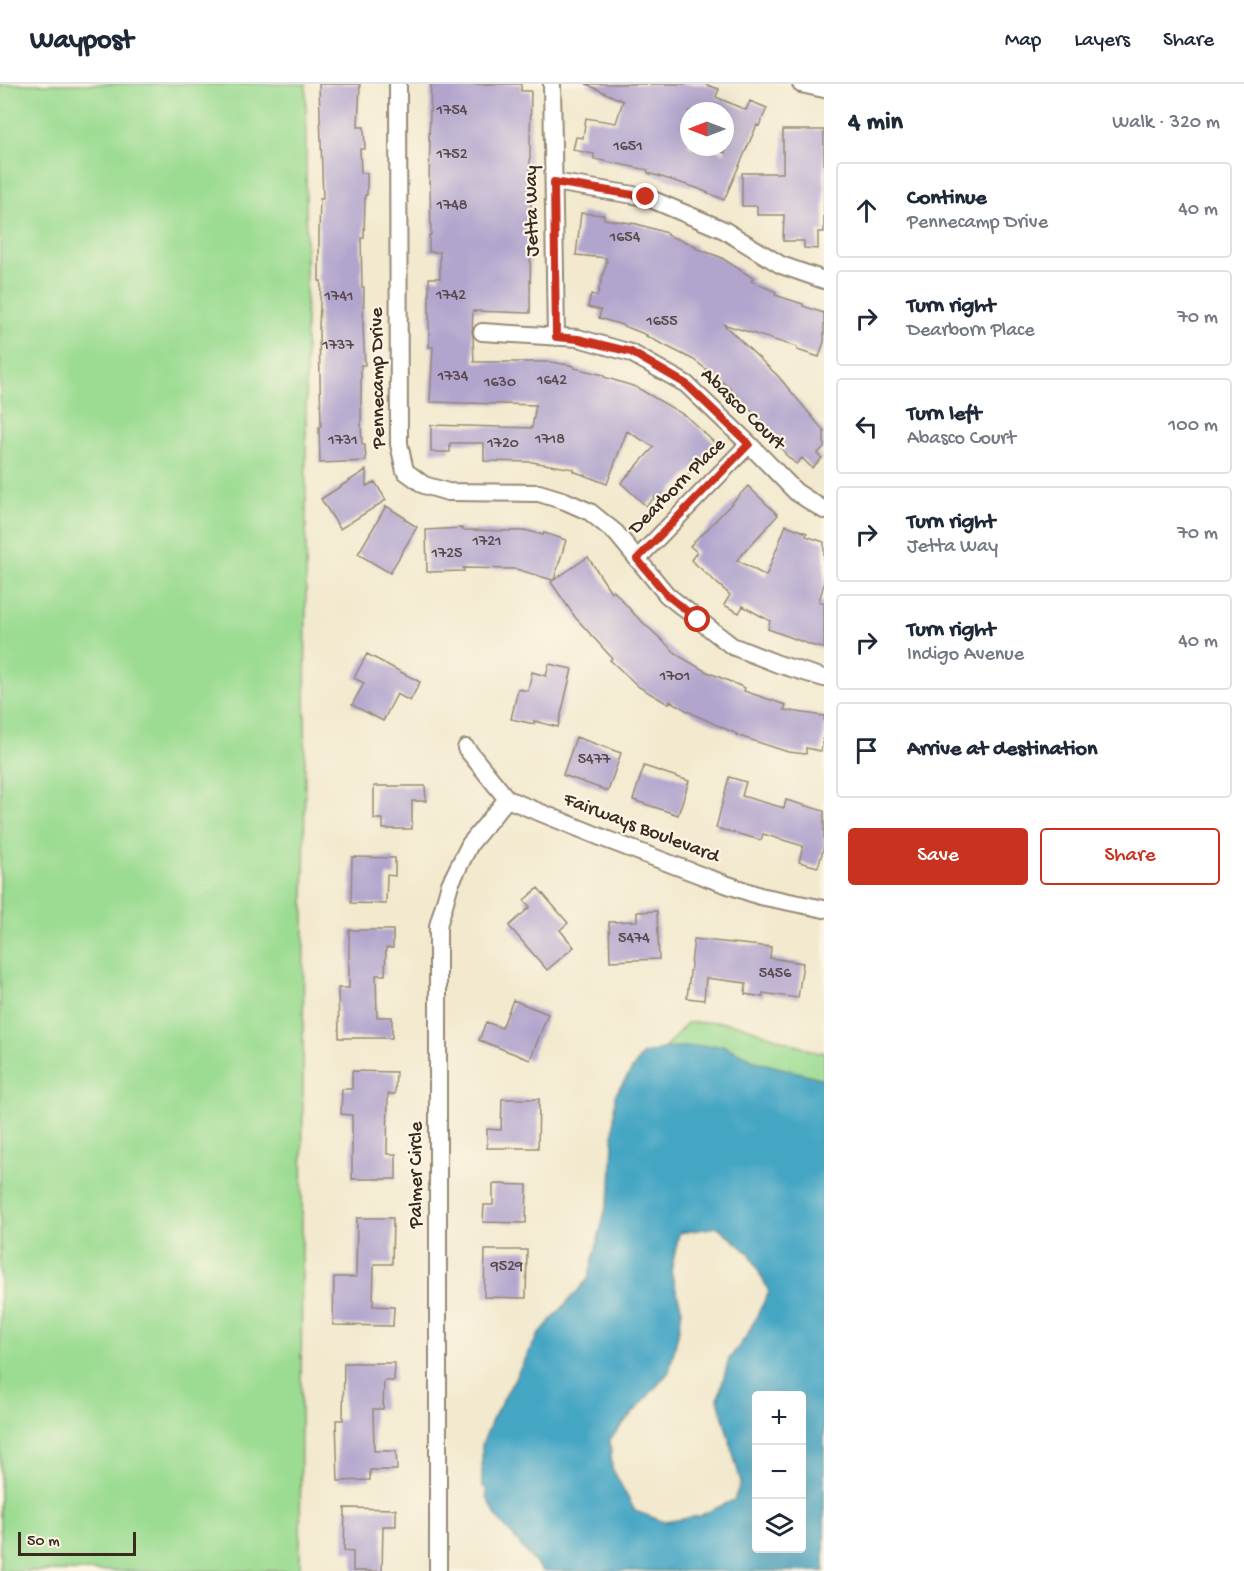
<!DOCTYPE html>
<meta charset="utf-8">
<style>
:root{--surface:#fff;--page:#f6f6f7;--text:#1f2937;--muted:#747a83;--line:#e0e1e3;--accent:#c8321e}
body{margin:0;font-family:"Gochi Hand",sans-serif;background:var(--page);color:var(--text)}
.controls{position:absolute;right:18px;bottom:18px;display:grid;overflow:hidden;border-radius:6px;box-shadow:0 6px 24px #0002}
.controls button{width:54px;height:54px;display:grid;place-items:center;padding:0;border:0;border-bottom:2px solid var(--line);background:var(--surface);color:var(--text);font:30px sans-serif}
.compass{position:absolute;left:680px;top:18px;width:54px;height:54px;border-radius:50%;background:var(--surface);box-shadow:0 6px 24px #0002;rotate:270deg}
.scale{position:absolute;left:18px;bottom:15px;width:118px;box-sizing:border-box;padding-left:6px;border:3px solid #3b2a1e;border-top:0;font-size:16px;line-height:21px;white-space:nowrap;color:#3b2a1e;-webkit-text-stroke:4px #fcf5e5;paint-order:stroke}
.stop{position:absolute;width:18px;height:18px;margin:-14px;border:4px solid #c8321e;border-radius:50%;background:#fff}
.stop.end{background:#c8321e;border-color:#fff;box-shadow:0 2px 6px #0008}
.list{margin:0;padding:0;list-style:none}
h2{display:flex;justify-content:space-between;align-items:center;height:78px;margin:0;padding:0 24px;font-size:26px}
h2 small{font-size:20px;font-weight:400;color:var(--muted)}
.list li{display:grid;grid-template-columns:39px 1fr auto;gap:18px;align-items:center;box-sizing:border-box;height:96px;margin:0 12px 12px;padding:0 12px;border:2px solid var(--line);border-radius:6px}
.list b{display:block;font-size:22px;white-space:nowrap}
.list p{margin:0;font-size:20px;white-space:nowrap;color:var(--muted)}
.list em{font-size:20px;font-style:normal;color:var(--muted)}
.actions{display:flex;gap:12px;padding:18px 24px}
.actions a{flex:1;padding:14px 0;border:2px solid var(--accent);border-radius:6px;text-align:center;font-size:21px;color:var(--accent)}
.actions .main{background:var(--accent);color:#fff}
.icon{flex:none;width:33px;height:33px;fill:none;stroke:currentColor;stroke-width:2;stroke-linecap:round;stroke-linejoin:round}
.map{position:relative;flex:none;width:824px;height:1487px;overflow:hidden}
header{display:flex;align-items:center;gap:36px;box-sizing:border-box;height:84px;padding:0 30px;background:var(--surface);border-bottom:2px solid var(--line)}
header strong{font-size:28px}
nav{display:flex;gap:33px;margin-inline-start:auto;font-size:21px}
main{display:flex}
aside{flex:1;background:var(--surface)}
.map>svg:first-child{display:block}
</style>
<header>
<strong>Waypost</strong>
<nav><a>Map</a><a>Layers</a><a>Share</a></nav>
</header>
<main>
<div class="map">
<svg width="824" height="1487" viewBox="0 0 824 1487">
<rect width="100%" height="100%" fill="#fcf5e5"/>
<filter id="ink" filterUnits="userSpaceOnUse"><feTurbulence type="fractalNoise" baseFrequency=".0167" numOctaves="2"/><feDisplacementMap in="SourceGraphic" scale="12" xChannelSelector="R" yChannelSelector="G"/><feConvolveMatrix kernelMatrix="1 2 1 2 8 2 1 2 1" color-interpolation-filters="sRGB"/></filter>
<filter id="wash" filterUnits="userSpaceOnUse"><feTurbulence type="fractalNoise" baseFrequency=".008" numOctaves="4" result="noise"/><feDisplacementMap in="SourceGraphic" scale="24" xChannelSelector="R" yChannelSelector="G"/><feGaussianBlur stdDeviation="1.35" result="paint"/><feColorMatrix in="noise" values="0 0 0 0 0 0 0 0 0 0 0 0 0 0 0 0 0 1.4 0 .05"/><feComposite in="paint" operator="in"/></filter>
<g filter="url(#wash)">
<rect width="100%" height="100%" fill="#f2e9ce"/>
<path fill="#9cdc92" stroke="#6c8358" stroke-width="1.5" d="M0,0H306V495L300,1487H0Z
M719,938L743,942L818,969L824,968V995L757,978L722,961L665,964L687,939Z"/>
<path fill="#44a6c4" stroke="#406871" stroke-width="1.5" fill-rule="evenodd" d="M722,961L758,978L824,995V1487H542L496,1432L487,1413L486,1405L482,1401V1361L492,1336L539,1250L588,1195L611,1104L615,1011L642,971L665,964ZM718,1143L750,1170L769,1208L746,1253L729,1275L718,1315L741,1398L734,1416L699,1432L665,1438L635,1427L612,1384L610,1355L669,1288L678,1250L682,1226L671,1188L679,1149ZM756,1312H802V1464H756Z"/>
<g id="blocks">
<path fill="#b1a4cd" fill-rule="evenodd" d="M319,0H360L358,43H364L365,65H360L361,89H367V111H365L364,154H361L362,203H364L363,244L365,281H361V343L362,361H365L366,377L320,379L319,343H321L319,245L321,197H319V149L320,115H323Z
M431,0H521V7H531L530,56V87H531L530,229L473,227L472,248L473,253L474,278H551L574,282V284L604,291V293L636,303L686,332L717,361L669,409L671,410L662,419L656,412L646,422L621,399L654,363L627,347L607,400L573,387L574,385L532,378L484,377V359H450V368H431V341L532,344L536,321L431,318L430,317L433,263H429V194H440V168H429V151H431L430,99H429L430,57H429Z
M586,0H704L719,5L716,13L746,26L750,17L767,24L759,42L757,41L724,116L697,104L648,89V86L594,75V70L573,66L576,53L583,54L586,34L616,39L623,17ZM689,27H725V69L707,63H689Z
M783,46H824V148H818V165L804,164V157H783L784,131H757V122H742V89H783Z
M581,129L604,131V135L637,140L667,149V151L696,162L695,164L720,173L753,194L751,197L776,208L775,211L803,220V222L824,229V258L819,273L797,266V263L723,240L778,292L824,347V363L817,370L822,374L812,384L802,374L796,380L785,370V369L746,320L725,300L694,276L646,252L647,251L619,240L599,234L601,226L588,223L591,210L597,212L607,177H606V174L576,171Z
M366,386V402L375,398L386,416L340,445L321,415Z
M748,402L778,431L737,476L766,492L786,441L807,449L806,452L824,458V500L819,517L824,519V564L814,562L768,545L770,537L743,522L739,529L724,521L730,511L691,476L697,468L690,462L701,450L702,451Z
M386,422L405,434L404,435L417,443L390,489L358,470Z
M462,444V446L524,447L525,446L543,451L544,449L566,456L554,496L588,473L611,508L613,506L635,531L679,572L705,587L745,604L744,607L786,621L784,626L824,632V649L821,667L806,664V670L788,668L736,651L737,650L695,631L670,617L668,620L639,603L610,576L612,574L575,533L551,498L553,496L516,485L463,484L464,487L427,488L426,446Z
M367,570L420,598L410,617L397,610L383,637L352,621L364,599L354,594Z
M549,580L572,585L558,643L534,637V640L511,635L518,605L528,607L532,588L546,592Z
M576,653L621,669L608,707L563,691Z
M644,682L689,697L678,731L633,716Z
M729,693L746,698L742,712L784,724L786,716L824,727V763L818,783L799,778L803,762L763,750L761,756L716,744Z
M374,702H425L426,717H412V745H383V735H374Z
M352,773L395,774V792L387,791L386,820L351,819Z
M538,804L568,839L560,846L574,863L547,886L509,842L530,823L524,816Z
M657,827L659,875L610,877L609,838L637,837V828Z
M349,846H393V864H386L385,891H376L377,933H392V954H339L338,904H349Z
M694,855L771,863L770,874L803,879L798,914L763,909V913L745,910L746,899L706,894L704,916L687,914Z
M513,916L548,930L530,976L479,956L486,938L502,944Z
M352,987L396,988L395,1010H388L387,1070H396V1095H352V1031L341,1030L342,1005H352Z
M502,1015H539L538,1064H487V1045L501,1046Z
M493,1100L527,1101L526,1139L483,1138L484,1121H493Z
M357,1134H393L392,1180H374L373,1222L394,1223L393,1242L333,1241L334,1193H356Z
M485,1166H527L526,1214L484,1213Z
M344,1279H395L394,1297H384L383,1325H373L374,1367H396L397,1386H370V1396L338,1397L336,1336H343Z
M345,1424L396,1425V1442H383L382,1487H353V1468L344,1467Z"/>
</g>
</g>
<g filter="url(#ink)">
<use href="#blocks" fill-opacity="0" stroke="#968a76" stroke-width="1.5"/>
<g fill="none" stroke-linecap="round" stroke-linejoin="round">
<defs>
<path id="minor" d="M398,0L399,360L405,387L424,401L448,408L539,409L565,417L590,428L616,449L667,511L732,562L778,580L824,594
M552,0L556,253
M801,0L824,5
M554,98L646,113L724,146L781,181L824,196
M482,248L578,254L631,269L686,300L746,357L796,408L824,426
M637,475L749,360
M466,664L507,715L608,756L708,794L760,812L824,825
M438,1487V842L450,800L470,760L507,715"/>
</defs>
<use href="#minor" stroke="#968a76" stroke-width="20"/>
<use href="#minor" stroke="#fff" stroke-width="16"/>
</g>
</g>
<g fill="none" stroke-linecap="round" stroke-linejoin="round" filter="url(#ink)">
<path stroke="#c8321e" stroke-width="8" d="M646,113L554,98L556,253L578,255L631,268L686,300L749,360L637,475L667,511L698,536"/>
</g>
<g text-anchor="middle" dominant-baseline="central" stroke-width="4.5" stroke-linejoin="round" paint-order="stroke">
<g font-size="16" fill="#58484a">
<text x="452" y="27">1754</text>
<text x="628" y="63">1651</text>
<text x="452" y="71">1752</text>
<text x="452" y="122">1748</text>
<text x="625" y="154">1654</text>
<text x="451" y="212">1742</text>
<text x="339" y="213">1741</text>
<text x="662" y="238">1655</text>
<text x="338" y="262">1737</text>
<text x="453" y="293">1734</text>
<text x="552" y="297">1642</text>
<text x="500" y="299">1630</text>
<text x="550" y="356">1718</text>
<text x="343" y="357">1731</text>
<text x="503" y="360">1720</text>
<text x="487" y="458">1721</text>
<text x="447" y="470">1725</text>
<text x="675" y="593">1701</text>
<text x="594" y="676">5477</text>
<text x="634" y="855">5474</text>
<text x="775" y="890">5456</text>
<text x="507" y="1183">9529</text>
</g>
<g font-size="20" fill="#3b2a1e" stroke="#fcf5e5">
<text transform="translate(533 127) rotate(-91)">Jetta Way</text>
<text transform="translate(379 294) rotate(-91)">Pennecamp Drive</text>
<text transform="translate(742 326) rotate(44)">Abasco Court</text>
<text transform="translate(678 403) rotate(-45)">Dearborn Place</text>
<text transform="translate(641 745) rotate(21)">Fairways Boulevard</text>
<text transform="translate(417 1091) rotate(-90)">Palmer Circle</text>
</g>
</g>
</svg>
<div class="controls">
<button>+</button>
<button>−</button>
<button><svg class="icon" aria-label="layers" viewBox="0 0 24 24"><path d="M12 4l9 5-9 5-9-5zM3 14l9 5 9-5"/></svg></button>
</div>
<svg class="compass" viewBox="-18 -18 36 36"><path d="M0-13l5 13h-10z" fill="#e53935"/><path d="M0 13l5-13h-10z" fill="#747a83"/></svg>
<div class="scale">50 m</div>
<div class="stop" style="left:698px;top:536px"></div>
<div class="stop end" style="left:646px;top:113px"></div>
</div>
<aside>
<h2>4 min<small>Walk · 320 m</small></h2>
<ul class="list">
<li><svg class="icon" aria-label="ahead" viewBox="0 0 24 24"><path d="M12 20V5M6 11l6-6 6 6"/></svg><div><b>Continue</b><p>Pennecamp Drive</p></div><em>40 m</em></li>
<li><svg class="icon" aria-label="right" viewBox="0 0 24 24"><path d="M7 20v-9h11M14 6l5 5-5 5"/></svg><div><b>Turn right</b><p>Dearborn Place</p></div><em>70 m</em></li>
<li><svg class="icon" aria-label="left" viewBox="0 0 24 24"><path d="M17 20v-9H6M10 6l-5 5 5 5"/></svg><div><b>Turn left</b><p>Abasco Court</p></div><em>100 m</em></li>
<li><svg class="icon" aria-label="right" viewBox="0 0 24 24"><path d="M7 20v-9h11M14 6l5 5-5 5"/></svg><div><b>Turn right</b><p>Jetta Way</p></div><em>70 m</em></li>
<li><svg class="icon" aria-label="right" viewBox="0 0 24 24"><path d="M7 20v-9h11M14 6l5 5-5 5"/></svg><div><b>Turn right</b><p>Indigo Avenue</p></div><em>40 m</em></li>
<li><svg class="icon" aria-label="arrive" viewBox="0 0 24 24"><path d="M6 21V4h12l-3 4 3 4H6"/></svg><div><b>Arrive at destination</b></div></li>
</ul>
<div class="actions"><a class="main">Save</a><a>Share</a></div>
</aside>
</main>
